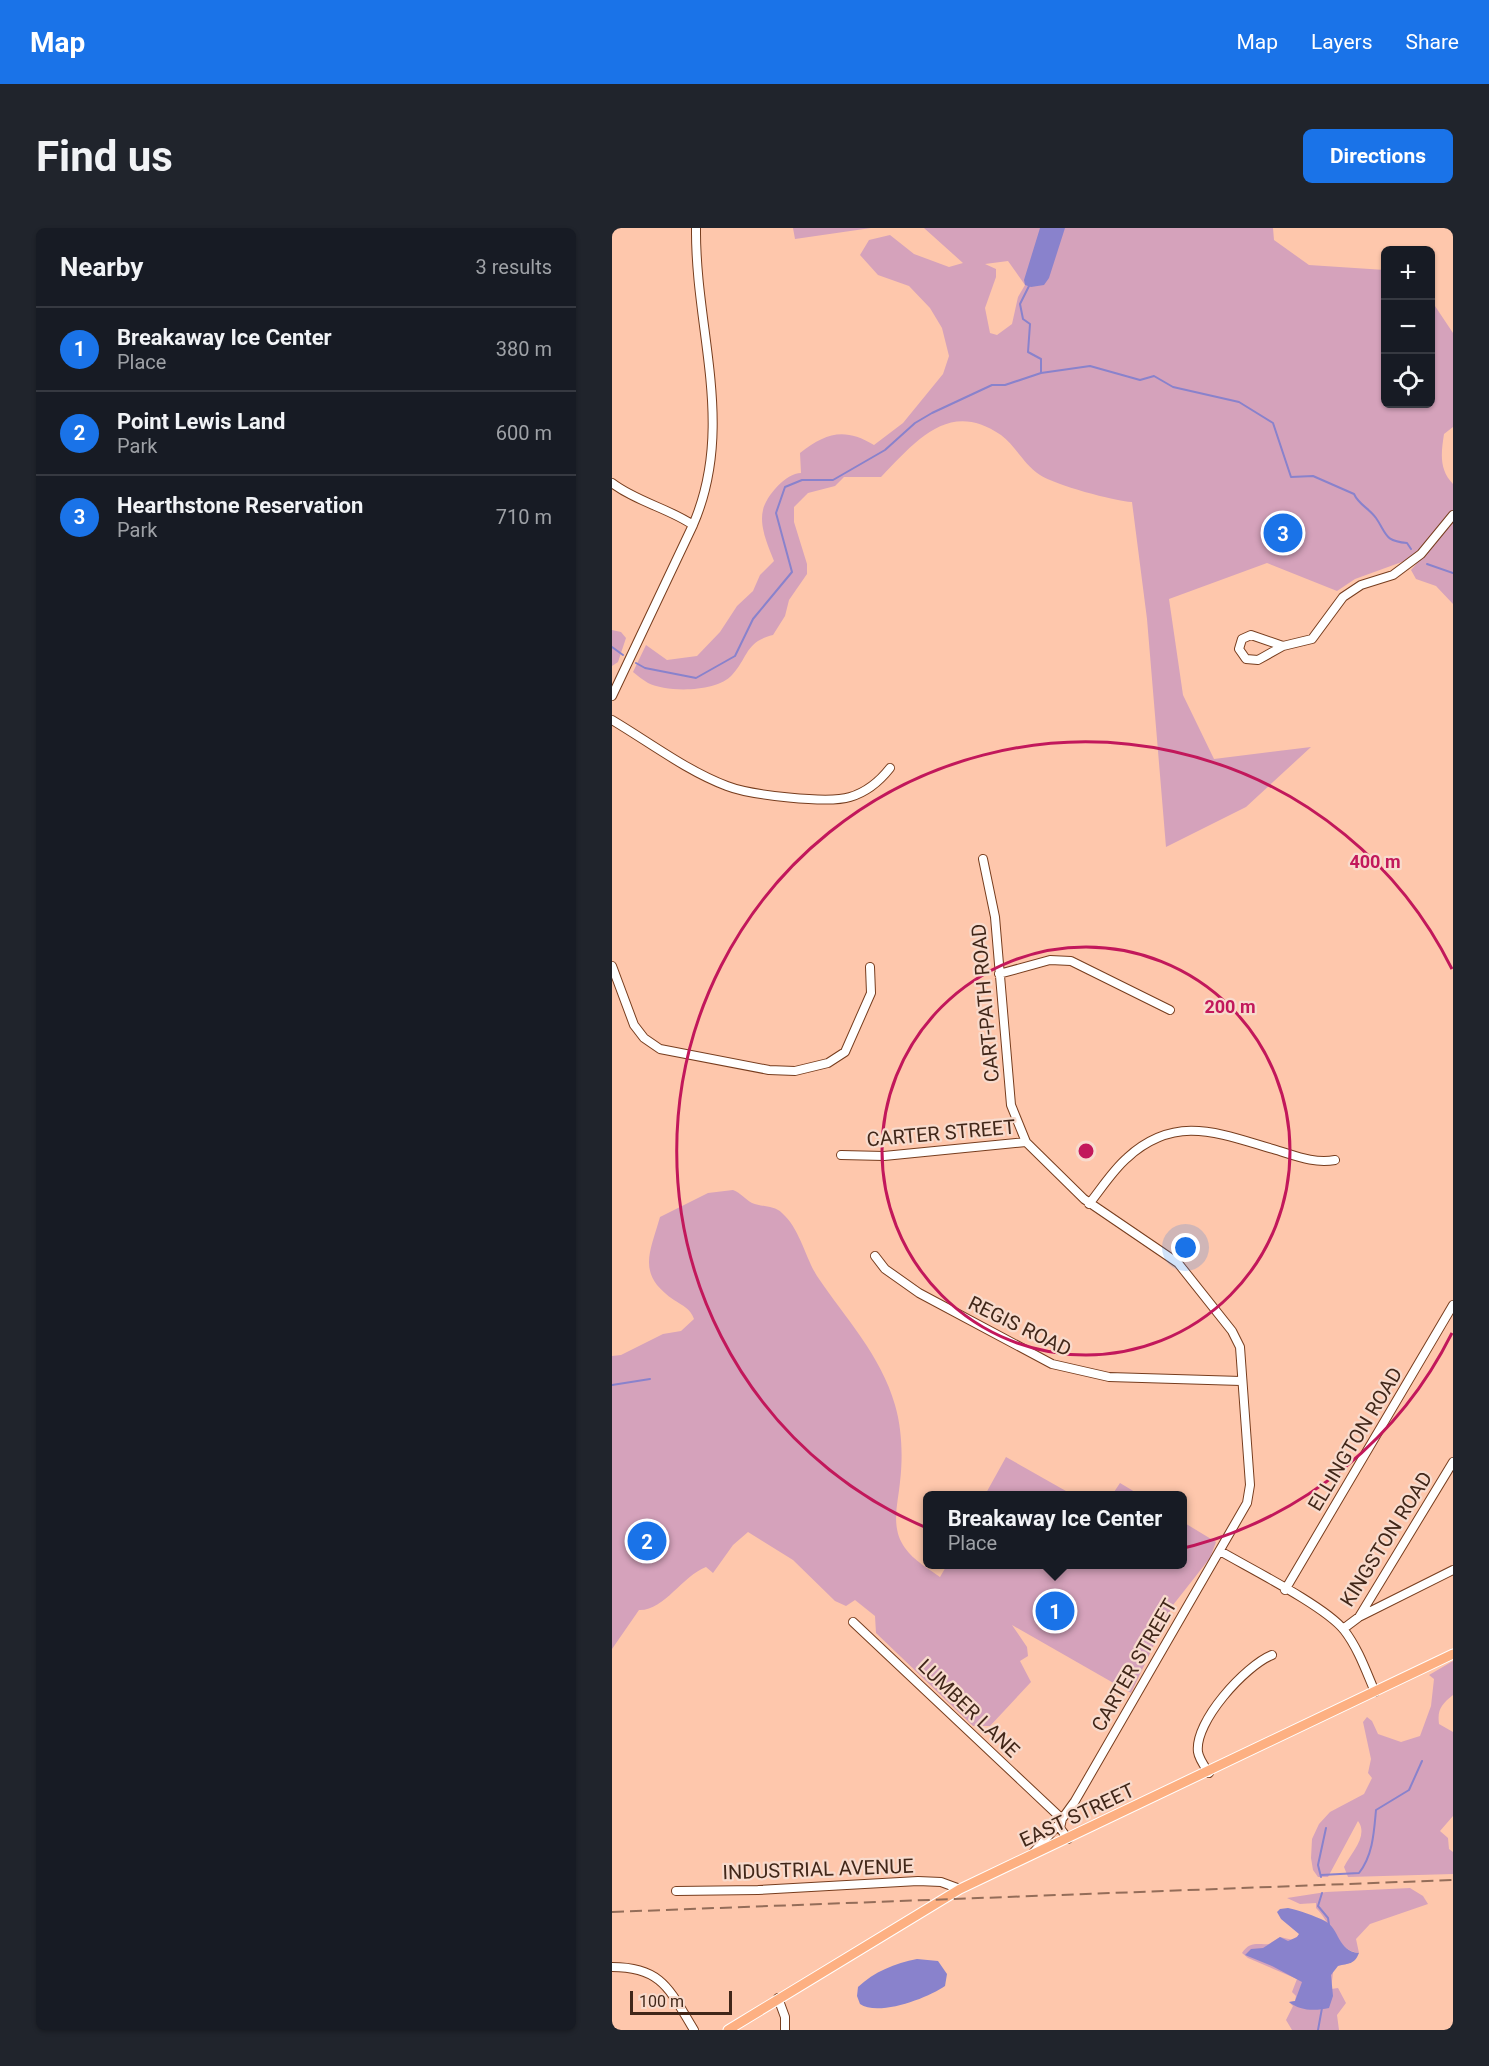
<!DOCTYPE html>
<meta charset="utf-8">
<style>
:root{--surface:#171b24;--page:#20242c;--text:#f1f3f6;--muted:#9ea1a6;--line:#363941;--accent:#1a73e8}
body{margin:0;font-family:Roboto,sans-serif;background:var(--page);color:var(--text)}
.controls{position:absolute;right:18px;top:18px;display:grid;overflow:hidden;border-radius:9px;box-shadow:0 2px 4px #0004}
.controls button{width:54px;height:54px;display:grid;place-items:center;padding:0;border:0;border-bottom:2px solid var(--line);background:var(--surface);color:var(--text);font:30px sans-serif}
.scale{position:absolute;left:18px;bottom:15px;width:102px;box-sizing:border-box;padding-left:6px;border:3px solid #412719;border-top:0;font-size:16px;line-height:21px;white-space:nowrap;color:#412719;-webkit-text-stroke:4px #f8dbcd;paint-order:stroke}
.you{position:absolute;left:574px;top:1020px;width:21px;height:21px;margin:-15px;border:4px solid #fff;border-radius:50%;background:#1a73e8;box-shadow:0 0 0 9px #1a73e833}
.badge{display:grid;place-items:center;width:39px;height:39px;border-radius:50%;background:var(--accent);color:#fff;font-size:20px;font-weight:700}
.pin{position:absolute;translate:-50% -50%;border:3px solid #fff;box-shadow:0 2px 6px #0006}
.popup{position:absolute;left:311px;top:1263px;width:264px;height:78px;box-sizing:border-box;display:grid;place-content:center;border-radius:9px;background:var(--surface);filter:drop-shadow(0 2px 4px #0005);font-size:20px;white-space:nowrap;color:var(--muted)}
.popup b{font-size:22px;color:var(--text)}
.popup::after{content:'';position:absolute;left:50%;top:100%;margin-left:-12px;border:12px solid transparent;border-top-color:var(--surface)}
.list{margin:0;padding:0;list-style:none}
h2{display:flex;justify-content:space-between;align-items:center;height:78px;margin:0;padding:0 24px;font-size:26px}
h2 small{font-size:20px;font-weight:400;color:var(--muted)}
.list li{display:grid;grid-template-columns:39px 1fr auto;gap:18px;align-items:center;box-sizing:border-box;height:84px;padding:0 24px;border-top:2px solid var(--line)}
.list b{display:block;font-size:22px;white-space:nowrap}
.list p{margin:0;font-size:20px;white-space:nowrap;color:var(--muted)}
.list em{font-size:20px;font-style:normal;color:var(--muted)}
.icon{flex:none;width:33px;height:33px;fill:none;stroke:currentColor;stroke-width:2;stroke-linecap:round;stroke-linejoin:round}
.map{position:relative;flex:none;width:841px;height:1802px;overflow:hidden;border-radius:9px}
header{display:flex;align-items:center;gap:36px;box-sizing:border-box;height:84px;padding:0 30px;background:var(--accent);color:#fff}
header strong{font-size:28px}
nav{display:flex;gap:33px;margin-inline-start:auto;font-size:21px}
.intro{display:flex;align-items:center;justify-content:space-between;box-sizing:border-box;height:144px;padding:0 36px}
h1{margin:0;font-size:42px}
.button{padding:15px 27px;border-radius:9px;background:var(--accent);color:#fff;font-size:21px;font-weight:700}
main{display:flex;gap:36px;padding:0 36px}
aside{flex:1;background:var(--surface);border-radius:9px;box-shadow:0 2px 4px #0004}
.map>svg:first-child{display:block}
</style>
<header>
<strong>Map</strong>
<nav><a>Map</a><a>Layers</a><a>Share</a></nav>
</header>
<div class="intro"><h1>Find us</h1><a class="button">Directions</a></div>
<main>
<aside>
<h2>Nearby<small>3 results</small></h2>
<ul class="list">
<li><span class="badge">1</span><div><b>Breakaway Ice Center</b><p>Place</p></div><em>380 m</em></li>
<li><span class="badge">2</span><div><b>Point Lewis Land</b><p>Park</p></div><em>600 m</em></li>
<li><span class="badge">3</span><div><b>Hearthstone Reservation</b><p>Park</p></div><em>710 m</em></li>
</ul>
</aside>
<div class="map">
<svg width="841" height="1802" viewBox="0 0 841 1802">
<rect width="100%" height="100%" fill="#fec7ac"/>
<path fill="#d5a2bb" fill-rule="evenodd" d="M181,0H259L183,11Z
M312,0H661L662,12L697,37L773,42L774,176H818L819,72L841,105V199L832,206C829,226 827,241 841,256V283L798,331L743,351L725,363L655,335L557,371L571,467L602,531L699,519L634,579L554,619L535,391L520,274C502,273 443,257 428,247C412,237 404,218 389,207C337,171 304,213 269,249H232L223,258L196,265L182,279V294L195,336V346L177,372L173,388L161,407C133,414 137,428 120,447C105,464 56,465 36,455C31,452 26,448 21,444L34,417L55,432L85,428L108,404L125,378L141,363L148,347L162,333C156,318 147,298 151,282C154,268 174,245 189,245L188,225C214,205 232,199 262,217L291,195L331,146L337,128L330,100L318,80L297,58L266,47L248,27L257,12L278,7L302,26L337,39L351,35ZM396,33L413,57L406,69L400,96L385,107L378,105L373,80L384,49V41L373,36Z
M841,294V376L824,358L804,351L799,342Z
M0,402L9,404L14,410L6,434L0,438Z
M121,962C129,965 133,971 140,975C149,979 162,977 170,985C188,1001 193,1029 205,1048C233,1090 269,1127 283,1177C290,1201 291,1229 288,1254C286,1276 278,1299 293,1320C301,1332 317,1341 328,1349L335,1337L570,1336L571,1294L604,1314L598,1330L561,1377L519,1465L400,1397L415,1419L416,1428L408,1433L419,1454L378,1498H361L264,1405L263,1388L243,1372L234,1378L223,1373L181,1332L136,1304L121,1317L101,1345L94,1339C70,1348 52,1383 27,1382L0,1421V1128L9,1127L51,1106L69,1103L82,1091C78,1080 71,1078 62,1072C24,1046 38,1025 48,989L96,965Z
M394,1229L461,1267H373Z
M508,1255L528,1267H500Z
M841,1433V1467C830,1476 825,1481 827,1496L841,1504V1588L828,1603L836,1610L837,1621L841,1624V1646L736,1649L732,1639C739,1625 757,1608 746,1593L716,1649H706L701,1642L699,1630L700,1611L707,1596L718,1584L752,1566L760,1550L756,1545L759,1531L751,1494L755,1489L760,1493L766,1506L789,1514L808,1508L819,1478L822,1451L817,1447Z
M798,1660L811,1668L816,1676L758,1696L744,1711L747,1725C725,1723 718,1693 704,1680V1675L688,1676L675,1670L714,1664Z
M688,1706L721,1745L719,1761L726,1760L734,1775L725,1787L727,1802H680L674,1792L681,1778L677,1774L683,1773L684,1768L680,1764L685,1751L636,1730L630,1725C638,1713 645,1717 657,1716L668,1709L681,1712Z"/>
<path fill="#8982cc" d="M428,0H453L437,50L432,57L419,59L413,57L412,52Z
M676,1680C687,1682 703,1688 713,1693C728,1701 725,1723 747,1725C742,1737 737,1735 726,1738L719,1747L721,1768L717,1780C703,1783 688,1783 677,1774L683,1773L690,1754L660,1738L633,1727L639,1721L651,1720L668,1709L676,1713L685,1709L687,1706L669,1691L665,1684L668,1681Z
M305,1731L326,1733L335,1746L333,1758C316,1770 266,1789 248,1776L245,1768L246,1759C262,1744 283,1735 305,1731Z"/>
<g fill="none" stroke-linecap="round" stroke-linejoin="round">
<path stroke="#8982cc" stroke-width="2" d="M417,58L408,76L411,91L418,96L416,124L429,131V145
M815,336L841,345
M0,419L11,427
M24,435L33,440L84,450L123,428L141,391L180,344L164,285L173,259L190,252H221L273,222L303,195L320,185L380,157H393L429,145L478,138L528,152L542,148L561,159L627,174L661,195L679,249L701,248L742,266C747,277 757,280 764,290C775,306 772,313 795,315L799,321
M0,1157L38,1151
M709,1647L747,1645C761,1627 762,1604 764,1582L797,1562L810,1533
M709,1649L706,1637L714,1600
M710,1665L706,1678L716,1690L717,1697
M706,1802L710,1780"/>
<defs>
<path id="minor" d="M0,255C25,274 56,280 81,297
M671,418L639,407L630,411L627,421L634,431L646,432L671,418L700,411L731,369L749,357L781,347L809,326L841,287
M0,468L81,297C124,198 83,102 84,0
M0,492C37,514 75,543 115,558C138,567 216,576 238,569C255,564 267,554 278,540
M371,631L383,689L399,877L414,914
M0,738L22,797L32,810L48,821L157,842L183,843L216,835L233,824L259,765L258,739
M387,746L438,732L459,733L558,782
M229,927L272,928L414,914L472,971L566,1035L620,1103L628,1119L638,1257L635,1275L463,1573L450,1591L448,1600L456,1611
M477,976C489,961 501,942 515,930C563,886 606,905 661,921C682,927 701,936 723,932
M263,1028L273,1041L307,1065L440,1136L497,1149L629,1153
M608,1323C637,1340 713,1378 732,1402C746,1420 754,1443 763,1464
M673,1362L841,1077
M749,1388L841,1342
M241,1394L450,1591
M731,1401L747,1389L841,1234
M597,1545C593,1539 587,1531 586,1524C582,1494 633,1438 660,1427
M421,1625L448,1595
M64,1663L146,1662L306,1653L329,1654L348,1661
M0,1739C51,1739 58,1763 82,1802
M166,1770L173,1789V1802"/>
<path id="major" d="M116,1802L348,1661L841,1426"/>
</defs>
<use href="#minor" stroke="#773d1e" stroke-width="10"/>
<use href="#major" stroke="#fff" stroke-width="11"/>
<use href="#minor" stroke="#fff" stroke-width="8"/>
<use href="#major" stroke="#fdb082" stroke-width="9"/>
<path stroke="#946d59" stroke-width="2" stroke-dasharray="12 6" stroke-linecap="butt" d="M0,1684L841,1652"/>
</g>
<g fill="none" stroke="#c2185b" stroke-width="3">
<circle cx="474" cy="923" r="204"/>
<path d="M840 1105A409 409 0 1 1 840 741"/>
</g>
<g text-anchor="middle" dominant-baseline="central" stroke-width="4.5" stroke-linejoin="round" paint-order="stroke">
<g font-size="20" fill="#412719" stroke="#f8dbcd">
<text transform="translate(373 775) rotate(-95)">CART-PATH ROAD</text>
<text transform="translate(329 905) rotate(-5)">CARTER STREET</text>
<text transform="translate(408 1098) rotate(26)">REGIS ROAD</text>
<text transform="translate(743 1211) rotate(-59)">ELLINGTON ROAD</text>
<text transform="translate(774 1311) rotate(-58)">KINGSTON ROAD</text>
<text transform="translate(522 1437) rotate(-60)">CARTER STREET</text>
<text transform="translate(357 1480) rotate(44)">LUMBER LANE</text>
<text transform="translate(465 1587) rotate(-25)">EAST STREET</text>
<text transform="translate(206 1641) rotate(-2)">INDUSTRIAL AVENUE</text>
</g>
</g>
<circle cx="474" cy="923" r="9" fill="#c2185b" stroke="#f8dbcd" stroke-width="3"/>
<g font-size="18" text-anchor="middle" font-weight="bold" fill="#c2185b" stroke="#f8dbcd" stroke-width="4.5" stroke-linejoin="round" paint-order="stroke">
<text x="763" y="640">400 m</text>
<text x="618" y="785">200 m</text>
</g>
</svg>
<div class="controls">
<button>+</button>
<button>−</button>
<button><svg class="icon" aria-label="locate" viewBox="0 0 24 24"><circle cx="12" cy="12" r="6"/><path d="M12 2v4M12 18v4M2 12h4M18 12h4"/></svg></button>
</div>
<div class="scale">100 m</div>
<div class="you"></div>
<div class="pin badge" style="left:443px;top:1383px">1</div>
<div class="popup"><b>Breakaway Ice Center</b>Place</div>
<div class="pin badge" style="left:35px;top:1313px">2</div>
<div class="pin badge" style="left:671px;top:305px">3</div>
</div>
</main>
